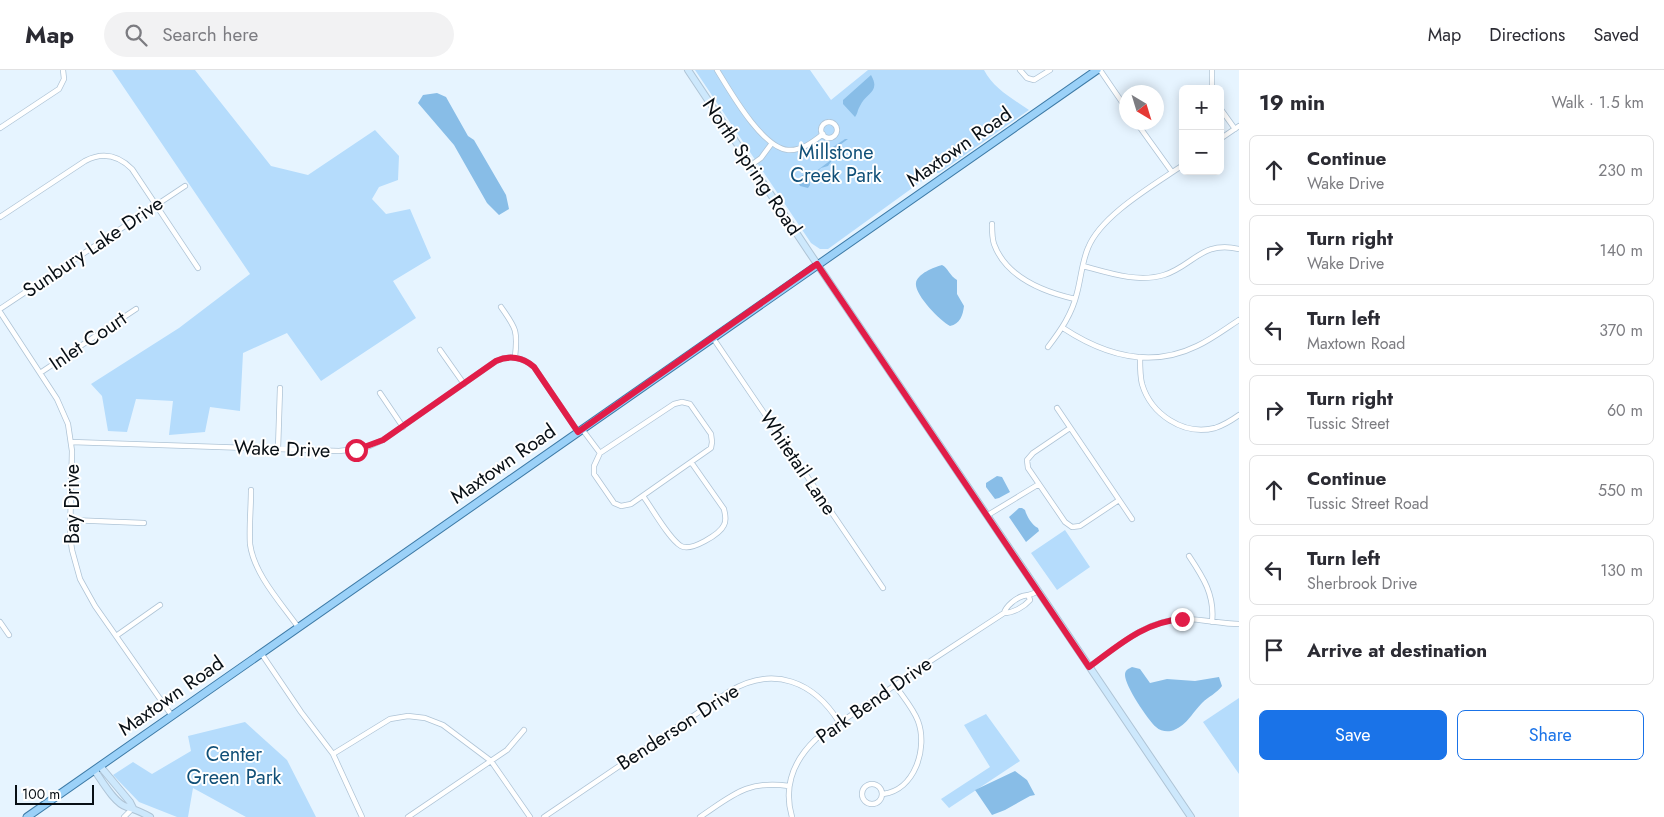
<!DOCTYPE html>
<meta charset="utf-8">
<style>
:root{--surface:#fff;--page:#f2f2f3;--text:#2b2b33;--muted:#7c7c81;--line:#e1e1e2;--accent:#1a73e8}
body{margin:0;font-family:Jost,sans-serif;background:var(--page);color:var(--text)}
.controls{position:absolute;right:15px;top:15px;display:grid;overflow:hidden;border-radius:8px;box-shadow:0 2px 12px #0003}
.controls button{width:45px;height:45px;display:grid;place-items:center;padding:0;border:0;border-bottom:1px solid var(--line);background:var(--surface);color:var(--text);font:25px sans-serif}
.compass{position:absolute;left:1119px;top:15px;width:45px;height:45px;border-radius:50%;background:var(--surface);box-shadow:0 2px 12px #0003;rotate:142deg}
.scale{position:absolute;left:15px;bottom:12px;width:79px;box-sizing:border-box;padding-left:5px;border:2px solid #080f15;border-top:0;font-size:14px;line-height:18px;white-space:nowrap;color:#080f15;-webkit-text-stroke:4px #fff;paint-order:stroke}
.stop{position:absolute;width:15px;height:15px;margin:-11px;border:4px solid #e11d48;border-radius:50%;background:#fff}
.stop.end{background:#e11d48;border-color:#fff;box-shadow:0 1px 5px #0008}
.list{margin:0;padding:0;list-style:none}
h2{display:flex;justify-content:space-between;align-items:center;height:65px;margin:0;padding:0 20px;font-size:21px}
h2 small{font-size:16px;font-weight:400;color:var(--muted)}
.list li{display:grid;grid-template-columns:32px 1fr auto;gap:15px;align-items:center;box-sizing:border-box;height:70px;margin:0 10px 10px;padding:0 10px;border:1px solid var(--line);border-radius:8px}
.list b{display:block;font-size:19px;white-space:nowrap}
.list p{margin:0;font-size:16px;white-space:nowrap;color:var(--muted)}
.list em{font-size:16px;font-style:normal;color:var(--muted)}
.actions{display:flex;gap:10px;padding:15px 20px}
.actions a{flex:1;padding:11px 0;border:1px solid var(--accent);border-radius:8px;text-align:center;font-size:18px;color:var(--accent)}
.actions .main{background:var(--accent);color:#fff}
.icon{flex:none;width:28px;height:28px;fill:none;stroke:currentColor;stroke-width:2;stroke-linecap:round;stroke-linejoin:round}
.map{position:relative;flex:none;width:1239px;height:747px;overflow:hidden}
header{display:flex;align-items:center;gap:30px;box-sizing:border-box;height:70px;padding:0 25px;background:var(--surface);border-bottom:1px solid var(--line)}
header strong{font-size:24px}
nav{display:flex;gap:28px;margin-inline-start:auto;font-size:18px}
.search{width:350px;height:45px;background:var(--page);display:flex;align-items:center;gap:12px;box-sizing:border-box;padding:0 18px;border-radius:28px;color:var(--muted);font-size:19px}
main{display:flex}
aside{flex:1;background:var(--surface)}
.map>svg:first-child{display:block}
</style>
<header>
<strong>Map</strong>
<div class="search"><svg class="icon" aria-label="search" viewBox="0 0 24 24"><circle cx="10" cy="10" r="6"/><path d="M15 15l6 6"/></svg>Search here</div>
<nav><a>Map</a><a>Directions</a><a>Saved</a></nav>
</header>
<main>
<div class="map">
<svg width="1239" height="747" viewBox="0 0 1239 747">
<rect width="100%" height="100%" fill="#e6f4ff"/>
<path fill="#b5dcfc" d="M112,0H195L271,96L308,105L375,60L399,86L398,110L379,117L372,129L386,144L410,139L431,188L393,211L416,248L321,311L287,263L243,283L240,341L210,337L205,362L169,365L173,331L136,329L127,362L108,361L102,326L91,314L179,258L250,204Z
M695,0H810L831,30L868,0H984C993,18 1013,29 1029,40L939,103H933L828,179H820L811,173Z
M1065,460L1090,497L1057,520L1031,483Z
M1239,628V704L1203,652Z
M986,644L1020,691L949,738L941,729L990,697L964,655Z
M245,652L287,690L316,747H246L193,718L188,747H177L139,732L113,705L133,692L152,704L191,681L188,666Z"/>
<path fill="#88bde7" d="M871,5C881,22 866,23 860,36C857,41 858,43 855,47L843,34V30Z
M437,23L446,27L468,66L474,70L506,125L509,139L499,145L487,133L454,75L418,33L423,25Z
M845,69H848L833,80V89L828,96L821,98L816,103L809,105L810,115L808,118L800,116L798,112L801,106L809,101L815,102L831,90L833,77Z
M942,195C948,198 950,206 957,210V224L964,236C963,245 960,254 950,256C940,251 914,224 916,213C917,204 934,197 942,195Z
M997,406L1002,407L1010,422L999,428L995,429L986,417V413Z
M1019,438H1022L1025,440C1027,447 1032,455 1038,458L1039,461L1026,472L1009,447Z
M1132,597L1140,599L1150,613L1167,609L1195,611L1219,607L1222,616C1217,623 1208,627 1202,633C1192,643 1186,657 1171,661C1166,662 1160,661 1156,657C1148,650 1125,616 1125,605C1125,600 1128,599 1132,597Z
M1015,701L1027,710L1035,725L1030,726L1005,740L992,745L975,720Z"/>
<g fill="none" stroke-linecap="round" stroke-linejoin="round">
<defs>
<path id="street" d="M717,0C730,21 762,78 788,80C801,81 813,72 823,64
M1020,0L1027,8L1034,10L1050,0
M1100,0L1126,38
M1212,19V0
M1220,38L1235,59
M1136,52L1172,102
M821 60a8 8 0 1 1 16 0a8 8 0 1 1-16 0Z
M0,58L59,19L64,9L63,0
M1220,69L1239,56
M751,95L761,88L772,73
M0,147L85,91C102,82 118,85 132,99L198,198
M992,154C992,161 992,168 994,174C1006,207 1044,222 1075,229
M1083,196C1109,203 1138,213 1164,205C1193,196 1202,170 1239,179
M501,237C516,258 518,261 515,287
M0,239L185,116
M0,242L57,329L68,354L72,381L70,465L72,480L80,509L95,536L172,646
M1063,258C1104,285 1150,299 1197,276C1212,269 1225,259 1239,250
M713,268L883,518
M1048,277C1061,260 1072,244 1077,223C1081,208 1082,192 1088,178C1101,145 1154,115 1183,95
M440,280L464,314
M1140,287C1140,296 1140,306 1142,314C1151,344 1183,366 1215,358C1224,355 1232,350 1239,345
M40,303L136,239
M380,323L403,357
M1057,338L1132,449
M1070,358L1033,383L1027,390L1028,398L1065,452L1072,457L1080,456L1119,430
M582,359L600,383L594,396V404L614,433L621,436L631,434L711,378L712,372L711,364L690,334L682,332L674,334L600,383
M71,372L339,381L365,378L383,370L496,291C510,285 523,287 534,297L578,362
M278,379L280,318
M251,420C251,438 249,456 250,474C254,504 281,533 298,557
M643,426C652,438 669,469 681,476C691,482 720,464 724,455C727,449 725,445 724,439L691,392
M988,445L1039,414
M70,450L144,453
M1189,486C1203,507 1215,525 1212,552
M1004,543C1006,536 1016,528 1023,526C1030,524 1030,526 1038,521
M0,552L9,565
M116,566L160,535
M261,583L301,642L333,684L362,747
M1089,597C1118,576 1147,549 1185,549C1203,549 1221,554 1239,554
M333,684L390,649L408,646L425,648L443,655L491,691L530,747
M862 724a10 10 0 1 1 20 0a10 10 0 1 1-20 0Z
M883,724C915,720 928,678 918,651C913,638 903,627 895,615
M124,747L133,738
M408,747L507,680L524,660
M544,747L730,621C774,595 814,612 839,652
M700,747C733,725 747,710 789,716
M792,747C783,716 794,690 816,669L932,590L1004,543C1013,543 1024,537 1030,530L1029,527"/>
<path id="secondary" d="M688,0L809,182L1191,747
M100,696L130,732L133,738
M95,701C102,711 115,734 127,737C136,740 142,742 150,747"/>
<path id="primary" d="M27,747L1097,0"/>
</defs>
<use href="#street" stroke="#afc4d6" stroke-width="6"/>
<use href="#secondary" stroke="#afc4d6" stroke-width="8"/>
<use href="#primary" stroke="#3d7aa6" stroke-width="9"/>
<use href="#street" stroke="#fff" stroke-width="4.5"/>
<use href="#secondary" stroke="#cde8fc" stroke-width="6"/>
<use href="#primary" stroke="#9bd1f8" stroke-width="7"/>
</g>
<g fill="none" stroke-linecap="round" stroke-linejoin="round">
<path stroke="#e11d48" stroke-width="6" d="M356,380L383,370L496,291C509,285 523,287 534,297L578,362L817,194L1089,597C1119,575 1144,552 1182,549"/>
</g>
<g text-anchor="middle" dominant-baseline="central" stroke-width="4" stroke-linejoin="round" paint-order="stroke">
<g font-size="20" fill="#080f15" stroke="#fff">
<text transform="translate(959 77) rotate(-35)">Maxtown Road</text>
<text transform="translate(752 97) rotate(56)">North Spring Road</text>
<text transform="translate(93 177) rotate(-34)">Sunbury Lake Drive</text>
<text transform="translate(88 271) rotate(-34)">Inlet Court</text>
<text transform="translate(282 379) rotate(2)">Wake Drive</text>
<text transform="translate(798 393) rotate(56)">Whitetail Lane</text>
<text transform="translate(503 394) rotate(-35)">Maxtown Road</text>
<text transform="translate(72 434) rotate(-90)">Bay Drive</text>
<text transform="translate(171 626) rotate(-35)">Maxtown Road</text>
<text transform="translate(874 630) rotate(-35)">Park Bend Drive</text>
<text transform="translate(678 657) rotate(-33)">Benderson Drive</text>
</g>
<g font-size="20" fill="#115078" stroke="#fff">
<text x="836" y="82">Millstone<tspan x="836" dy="23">Creek Park</tspan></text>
<text x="234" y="684">Center<tspan x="234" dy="23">Green Park</tspan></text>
</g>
</g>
</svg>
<div class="controls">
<button>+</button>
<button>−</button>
</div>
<svg class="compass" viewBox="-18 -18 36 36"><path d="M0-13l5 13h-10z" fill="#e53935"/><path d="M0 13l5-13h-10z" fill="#7c7c81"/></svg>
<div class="scale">100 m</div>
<div class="stop" style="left:356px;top:380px"></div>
<div class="stop end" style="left:1182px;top:549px"></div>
</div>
<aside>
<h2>19 min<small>Walk · 1.5 km</small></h2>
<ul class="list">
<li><svg class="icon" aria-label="ahead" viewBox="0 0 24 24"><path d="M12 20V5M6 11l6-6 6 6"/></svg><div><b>Continue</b><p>Wake Drive</p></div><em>230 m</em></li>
<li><svg class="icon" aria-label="right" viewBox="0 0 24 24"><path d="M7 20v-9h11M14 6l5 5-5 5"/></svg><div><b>Turn right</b><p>Wake Drive</p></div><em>140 m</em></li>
<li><svg class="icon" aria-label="left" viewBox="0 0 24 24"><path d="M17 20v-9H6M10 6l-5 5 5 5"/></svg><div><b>Turn left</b><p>Maxtown Road</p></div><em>370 m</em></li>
<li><svg class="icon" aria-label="right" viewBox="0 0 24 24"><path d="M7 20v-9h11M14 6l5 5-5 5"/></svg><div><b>Turn right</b><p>Tussic Street</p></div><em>60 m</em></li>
<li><svg class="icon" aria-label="ahead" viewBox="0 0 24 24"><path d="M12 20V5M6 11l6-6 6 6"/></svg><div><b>Continue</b><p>Tussic Street Road</p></div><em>550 m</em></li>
<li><svg class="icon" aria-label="left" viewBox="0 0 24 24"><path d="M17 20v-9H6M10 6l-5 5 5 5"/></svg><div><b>Turn left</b><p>Sherbrook Drive</p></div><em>130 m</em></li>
<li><svg class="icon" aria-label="arrive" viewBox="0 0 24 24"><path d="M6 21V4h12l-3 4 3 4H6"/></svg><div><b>Arrive at destination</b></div></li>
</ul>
<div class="actions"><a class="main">Save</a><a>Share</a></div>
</aside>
</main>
